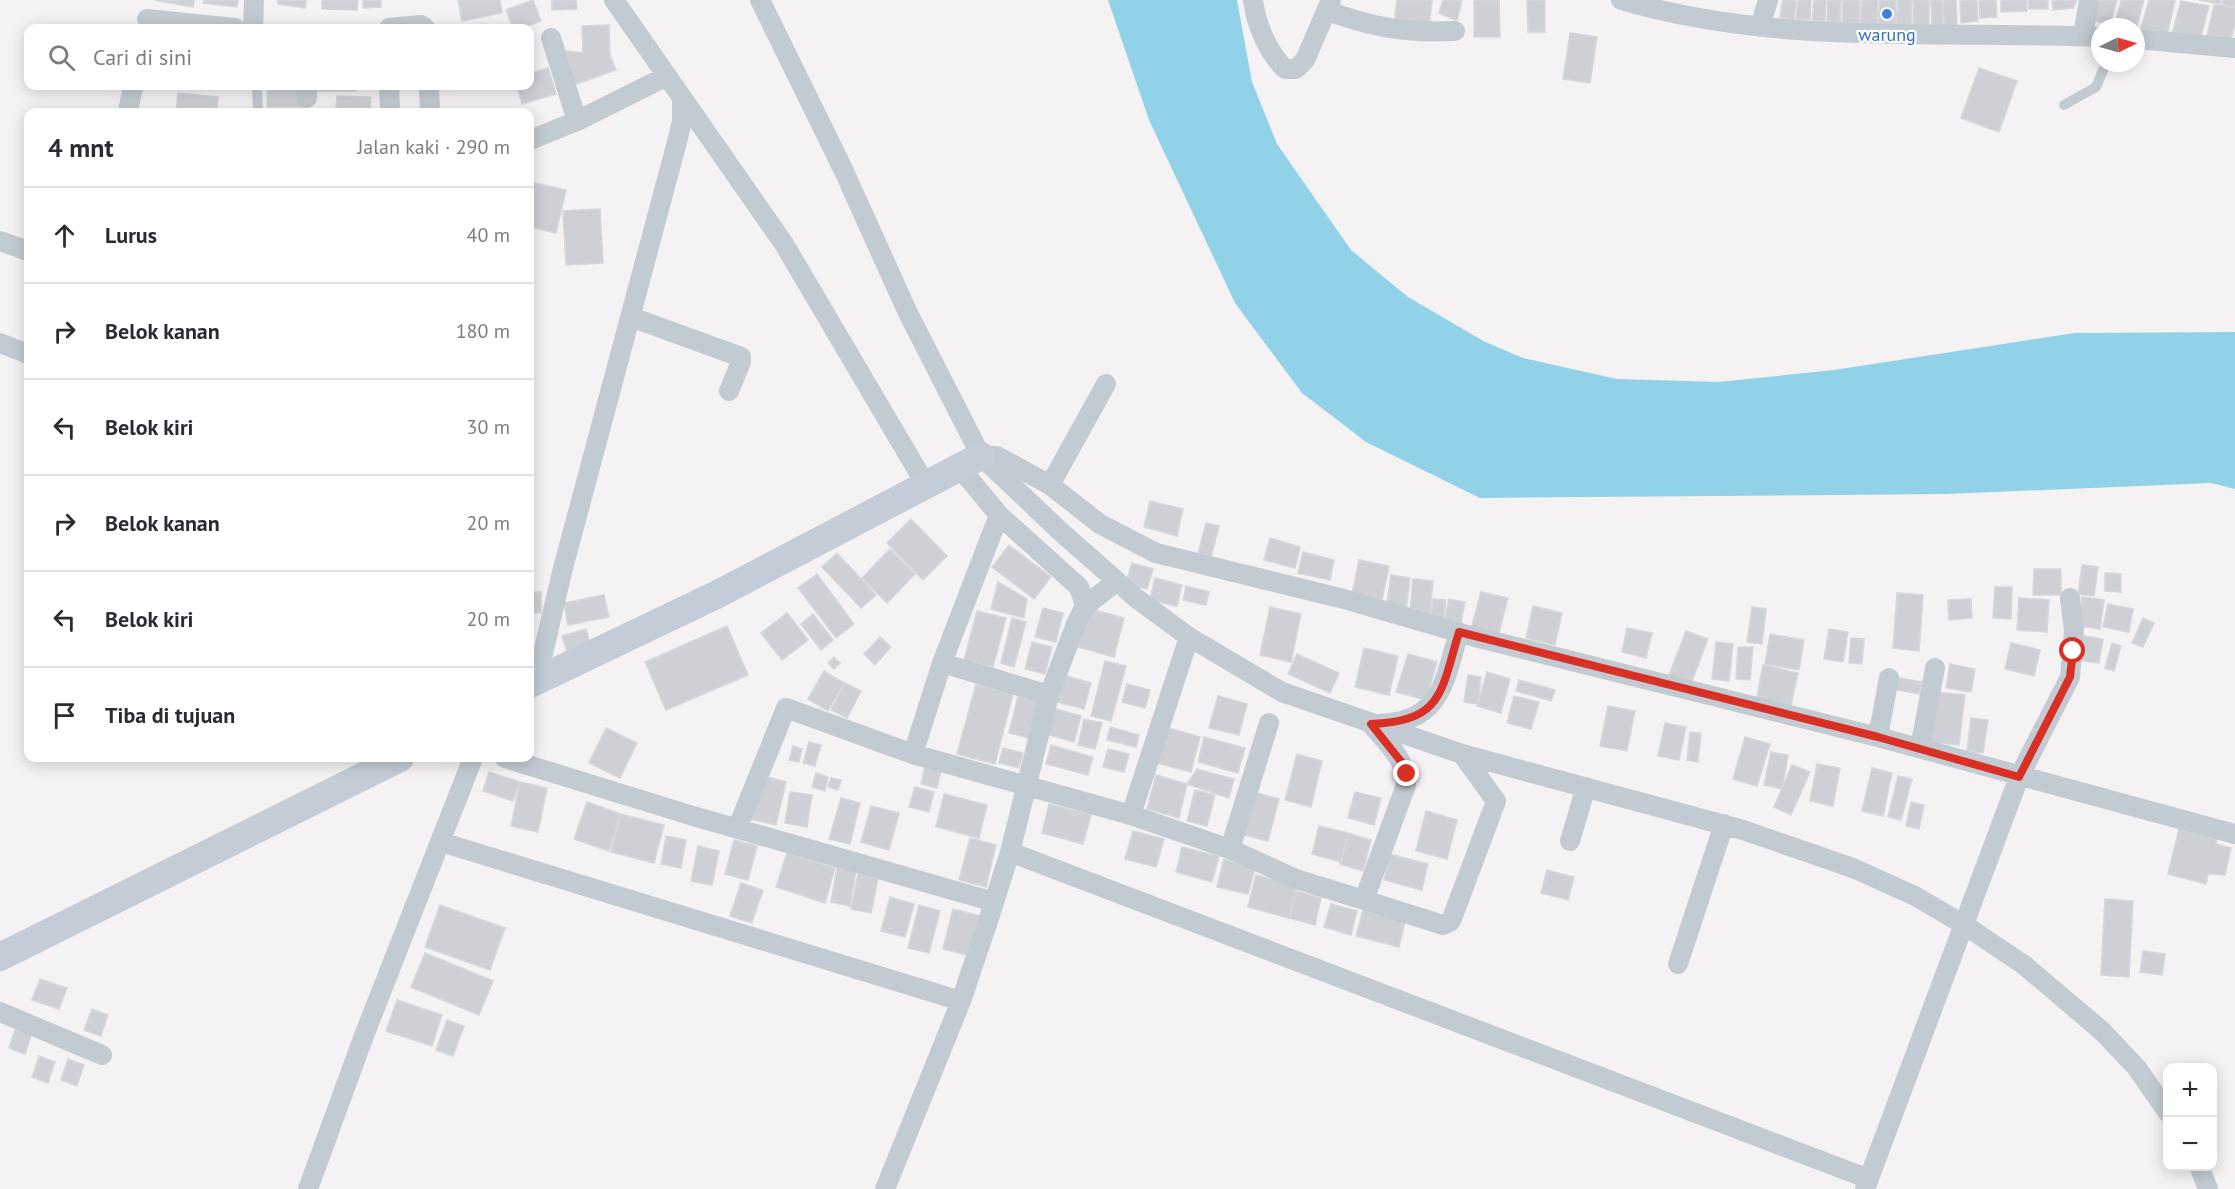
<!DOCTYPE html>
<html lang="id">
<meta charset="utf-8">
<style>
:root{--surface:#fff;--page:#f2f2f3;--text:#2b2b33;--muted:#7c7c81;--line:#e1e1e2}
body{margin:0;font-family:"PT Sans",sans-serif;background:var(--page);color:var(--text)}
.controls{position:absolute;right:18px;bottom:18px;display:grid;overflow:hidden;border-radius:12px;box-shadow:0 3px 15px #0003}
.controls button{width:54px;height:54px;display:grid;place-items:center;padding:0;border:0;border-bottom:2px solid var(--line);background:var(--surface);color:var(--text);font:30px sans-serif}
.compass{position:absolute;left:2091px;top:18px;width:54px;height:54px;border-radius:50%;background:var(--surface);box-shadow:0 3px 15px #0003;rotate:85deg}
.stop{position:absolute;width:18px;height:18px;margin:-14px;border:4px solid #d93025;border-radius:50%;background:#fff}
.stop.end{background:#d93025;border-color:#fff;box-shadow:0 2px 6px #0008}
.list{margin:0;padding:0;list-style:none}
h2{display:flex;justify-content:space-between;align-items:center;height:78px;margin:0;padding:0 24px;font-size:26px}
h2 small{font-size:20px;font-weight:400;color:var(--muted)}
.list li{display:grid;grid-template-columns:39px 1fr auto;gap:18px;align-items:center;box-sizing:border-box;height:96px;padding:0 24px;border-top:2px solid var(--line)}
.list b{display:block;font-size:22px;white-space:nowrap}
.list em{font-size:20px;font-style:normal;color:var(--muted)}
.icon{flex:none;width:33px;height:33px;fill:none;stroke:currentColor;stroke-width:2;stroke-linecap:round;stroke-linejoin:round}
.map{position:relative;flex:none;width:2235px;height:1189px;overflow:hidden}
.search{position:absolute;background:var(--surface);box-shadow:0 3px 15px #0003;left:24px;top:24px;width:510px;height:66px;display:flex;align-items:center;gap:15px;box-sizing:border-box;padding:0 21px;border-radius:12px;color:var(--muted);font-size:22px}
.panel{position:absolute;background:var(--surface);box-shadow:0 3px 15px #0003;left:24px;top:108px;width:510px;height:654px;border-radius:12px}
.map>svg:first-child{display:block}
</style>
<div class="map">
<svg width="2235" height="1189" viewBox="0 0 2235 1189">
<rect width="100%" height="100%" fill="#f4f2f2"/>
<path fill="#92d2e9" d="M1108,0H1237L1252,82L1277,144L1351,250L1408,297L1485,342L1523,358L1617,379L1719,382L1834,370L2075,333L2235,332V489L2211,483L1946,494L1480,498L1366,442L1302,393L1235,303L1149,120Z"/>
<path fill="#cfd0d6" stroke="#d6d7dc" stroke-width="1.5" d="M155,0H194L193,7Z
M204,0H238L237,7L203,3Z
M278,0H306L305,8L278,4Z
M322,0H358L357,10L322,9Z
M363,0H381V7L363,8Z
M458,0H500L502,13L462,21Z
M533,0L541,21L522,28H513L506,10Z
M552,0H576L577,9L552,10Z
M1397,0H1432L1429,28L1394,24Z
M1443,0H1462L1457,21L1439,13Z
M1474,0H1499L1500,37H1474Z
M1545,0V32H1528L1527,1Z
M1783,0H1796L1794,20L1780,17Z
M1798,0H1811L1810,20L1796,19Z
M1814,0H1826L1825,21H1812Z
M1828,0H1841L1840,23H1827Z
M1843,0H1860L1859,24H1842Z
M1862,0H1878L1877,25L1860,26Z
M1880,0H1896L1895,29L1878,27Z
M1898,0H1912L1911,31L1896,29Z
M1914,0H1929V27H1913Z
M1931,0H1942L1943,29L1932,28Z
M1943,0H1956L1957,26L1944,27Z
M1960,0H1977L1978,21L1961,23Z
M1979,0H1996L1997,17L1980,18Z
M2001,0H2026L2027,11L2001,12Z
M2028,0H2048V9H2029Z
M2077,0L2073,8L2053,10L2052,1Z
M2095,0H2117L2110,25L2090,19Z
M2121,0H2144L2136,30V27L2114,26Z
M2149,0H2175L2167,36L2141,28Z
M2199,0H2220V4Z
M2222,0H2235V7L2222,5Z
M2181,1L2209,6L2200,40L2172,34Z
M2214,5L2235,8V24L2230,42L2206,40Z
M485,24L486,28H456Z
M609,25L610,55L616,70L574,85L566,51L583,53L582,26Z
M1570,33L1597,37L1590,83L1563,79Z
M548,68L556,94L522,104L517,86H530V69L531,73Z
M1979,68L2017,81L1999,132L1961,118Z
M267,86H303V107H267Z
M313,86H356V91H313Z
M178,93L218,97L217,112H176Z
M337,96L371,97L370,112H336Z
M531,182L566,190L556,233L530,227Z
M600,209L603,263L566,265L563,211Z
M1150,501L1183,509L1177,536L1144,527Z
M911,519L947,556L923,580L887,543Z
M1206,523L1219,526L1211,557L1198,553Z
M1270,538L1300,547L1295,568L1264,560Z
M1009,545L1051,577L1034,599L992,567Z
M890,549L915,574L887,603L862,578Z
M1303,552L1334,560L1330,580L1298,573Z
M837,553L876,595L861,608L822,567Z
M1359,560L1389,566L1381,605L1351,599Z
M1132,563L1153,569L1147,589L1126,583Z
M2082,565L2098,567L2094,596L2078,594Z
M2034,569H2061V595H2033Z
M2105,573L2121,574V592L2105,591Z
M817,574L854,624L836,638L798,588Z
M1391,575L1410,578L1406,612L1386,609Z
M1155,578L1182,585L1177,606L1150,600Z
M1413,579L1433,581L1430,614L1410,612Z
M998,582L1027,599L1024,618L991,609Z
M1186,586L1209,592L1206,605L1183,600Z
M1995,587H2012L2011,619L1993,618Z
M530,592H541V613L530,612Z
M1481,592L1508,598L1498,636L1471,629Z
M1897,593L1923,595L1919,651L1893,648Z
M604,595L609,617L568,625L564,603Z
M2082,597L2104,600L2100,629L2078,626Z
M2019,598L2049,600L2047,632L2017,630Z
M1433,599L1446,600L1443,623L1430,622Z
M1449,599L1465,602L1460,627L1444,624Z
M1971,599L1972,618L1949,620L1948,600Z
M2108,604L2133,609L2129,632L2103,627Z
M1533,606L1562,613L1555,645L1526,638Z
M1270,607L1301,614L1291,662L1260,655Z
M1752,607L1766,609L1762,644L1747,642Z
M1043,608L1063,613L1056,642L1035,637Z
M1088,608L1124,618L1114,657L1078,647Z
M977,611L1006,618L993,667L964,660Z
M787,613L808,640L782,660L761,633Z
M813,614L833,640L821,650L801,624Z
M1012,618L1026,622L1014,667L1001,663Z
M2143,618L2154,623L2143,647L2132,643Z
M727,626L748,675L666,710L645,662Z
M1627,628L1652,633L1646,658L1622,652Z
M586,629L592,652L569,658L562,636Z
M1829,629L1848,632L1843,662L1824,659Z
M1686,631L1708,639L1691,684L1669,675Z
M1770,634L1804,640L1799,670L1765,664Z
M2080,635L2103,639L2099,663L2076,660Z
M880,637L891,647L875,665L864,654Z
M1851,638L1864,639L1862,664L1849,663Z
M1032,642L1052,647L1045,674L1025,669Z
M1716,642L1733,644L1729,681L1712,679Z
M2011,643L2040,650L2034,676L2005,669Z
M2112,643L2121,646L2114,671L2105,668Z
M1738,647H1753L1750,680L1736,679Z
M1364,648L1398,656L1389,695L1355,687Z
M1297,654L1339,673L1330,693L1288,674Z
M1408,654L1437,662L1426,700L1396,692Z
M834,657L840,663L834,669L828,663Z
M1105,661L1126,666L1111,721L1091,716Z
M1950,664L1975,669L1971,692L1946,688Z
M1763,665L1798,673L1790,709L1756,702Z
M824,671L844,683L828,711L808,699Z
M1487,672L1510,679L1501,713L1477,706Z
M1060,674L1091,683L1084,709L1053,701Z
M1468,675L1481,677L1478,704L1464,702Z
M1894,677L1922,682L1919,694L1892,689Z
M1519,680L1555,690L1551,701L1516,691Z
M845,683L861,691L847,718L831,710Z
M976,684L1013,694L995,764L957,754Z
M1127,684L1150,690L1145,708L1122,702Z
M1936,692L1965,695L1959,745L1930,742Z
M1018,696L1043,702L1033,739L1009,733Z
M1218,696L1247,704L1239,735L1209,728Z
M1514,696L1539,702L1531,729L1507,723Z
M1608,706L1635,711L1627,751L1600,746Z
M1053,708L1081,716L1074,742L1046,734Z
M1971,718L1988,720L1983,753L1967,751Z
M1084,719L1102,723L1095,749L1078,745Z
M1665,723L1686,727L1679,760L1658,756Z
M1110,727L1139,735L1136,747L1107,740Z
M1166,727L1200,737L1191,772L1157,763Z
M606,728L637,743L620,778L589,763Z
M1690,732L1701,733L1698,762L1687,760Z
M1204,737L1245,748L1238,773L1198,762Z
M1745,737L1770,744L1757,786L1733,779Z
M809,742L821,745L815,766L803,763Z
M1051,745L1093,757L1088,775L1046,764Z
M793,746L802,749L799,762L789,760Z
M1003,748L1023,753L1019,768L999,763Z
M1108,749L1129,754L1124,772L1103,767Z
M1771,752L1788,755L1782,789L1764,785Z
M1297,754L1322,761L1311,807L1285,800Z
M926,763L942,767L937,788L921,784Z
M1817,764L1840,768L1833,806L1810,801Z
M1792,765L1810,772L1791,815L1774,807Z
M1872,768L1892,773L1883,816L1862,811Z
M1197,769L1234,779L1229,798L1187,784Z
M489,772L520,782L513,801L483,791Z
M816,773L828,777L825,791L812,787Z
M761,775L786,782L776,825L750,819Z
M1156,775L1187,784L1179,818L1147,809Z
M1898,776L1912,779L1901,820L1888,817Z
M831,778L841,780L838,790L828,787Z
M520,782L547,788L538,832L511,826Z
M915,787L934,792L929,812L909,807Z
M1195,790L1215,795L1207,826L1187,821Z
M1251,791L1279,799L1268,841L1240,834Z
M790,792L812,795L807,827L785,823Z
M1355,792L1381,798L1374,825L1348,818Z
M944,794L987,805L979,838L936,827Z
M841,798L860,803L850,844L829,839Z
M587,802L621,814L609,851L574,839Z
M1911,802L1924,805L1919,829L1906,826Z
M1049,804L1091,815L1083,844L1042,833Z
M871,806L899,813L889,850L861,842Z
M1426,811L1457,820L1447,859L1416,851Z
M621,814L664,825L654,863L611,852Z
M1319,826L1348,833L1341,862L1312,854Z
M2179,829L2217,839L2216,844L2231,848L2225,875L2208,874L2206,884L2168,874Z
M1133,831L1164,839L1156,867L1125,859Z
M1348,833L1371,840L1363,871L1340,864Z
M666,836L686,840L681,868L661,864Z
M970,838L996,845L986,887L959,880Z
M734,840L757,846L748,880L725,874Z
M698,846L719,851L712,885L691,881Z
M1182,847L1219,856L1212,882L1176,872Z
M787,853L835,868L825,903L776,887Z
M1390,854L1428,864L1422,890L1384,880Z
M1224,859L1255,868L1248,894L1217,887Z
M837,867L856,870L850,906L831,902Z
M1547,870L1574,877L1568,900L1541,893Z
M858,874L878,878L871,913L851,909Z
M1256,875L1297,886L1289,918L1248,907Z
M741,883L763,890L752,923L730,916Z
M1296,891L1321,898L1315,925L1289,918Z
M890,897L914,904L905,937L881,931Z
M2105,899L2133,901L2129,977L2101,975Z
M1331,904L1357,911L1351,935L1324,927Z
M440,905L505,928L490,970L425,947Z
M919,905L940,911L929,953L908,948Z
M953,909L981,916L970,956L943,949Z
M1363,910L1405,922L1399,947L1356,936Z
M2143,951L2165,954L2162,975L2140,972Z
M425,953L493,981L479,1015L411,987Z
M40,979L67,988L59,1009L32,1000Z
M397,1000L442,1015L432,1046L386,1031Z
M92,1009L108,1015L101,1036L84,1030Z
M447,1020L464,1026L453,1056L436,1050Z
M16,1027L32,1033L25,1054L9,1048Z
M39,1056L55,1062L48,1083L32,1077Z
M68,1059L84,1065L77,1086L61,1080Z"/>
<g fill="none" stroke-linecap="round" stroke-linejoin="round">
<path stroke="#c3cbd2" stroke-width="10" d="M257,86L258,112
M2064,105L2096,87L2106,63"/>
<path stroke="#c3cbd2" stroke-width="20" d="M614,0L784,244L926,485
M760,0L842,167L908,313L981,456L1061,532L1136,598L1189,637L1282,692L1462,754L1743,830L1853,868L1915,896L1966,926L2024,965L2102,1031L2137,1068L2168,1113
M1253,0C1256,24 1267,51 1285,69H1296L1305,60L1331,0
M1621,0C1777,46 1940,30 2100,37
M1327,11C1377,28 1403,33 1455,31
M147,19L235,28
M1760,27L1768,0
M253,28L254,0
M389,28L421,25L425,28
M2083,36L2089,0
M551,38L577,121
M2136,39L2235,48
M307,86V98
M389,86L390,110
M429,86L430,112
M128,112L133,86
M530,140L577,121L667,76
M0,241L28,251
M631,317L741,357V362L729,391
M0,343L28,354
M985,456H997L1050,485L1100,524L1156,553L1344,599L1471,636L1878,737L2235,834
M960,468L999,515L1079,587L1085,606
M1050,485L1106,384
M942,663L1049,695
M537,679L562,572L677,142L682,121V99
M1380,724C1442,721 1444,682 1459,632
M1878,737L1889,678
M1920,748L1935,668
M913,754L942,663L999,515
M505,758L693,816L994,902
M1131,815L1189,637
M737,829L786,708L913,754L1131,815L1230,849L1296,879L1364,900L1406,785C1407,760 1386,742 1371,724
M1570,841L1586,787
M441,842L961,1001
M1230,849L1269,723
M1010,852L1869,1179
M1364,900L1443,925L1451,921L1496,801L1462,754
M1678,964L1724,824
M0,1012L102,1055
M2199,1166L2208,1189
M308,1189L365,1033L473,758
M885,1189L961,1001L989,918L1010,852L1049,695L1076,624L1085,606L1117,581
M1865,1189L2019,777L2070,677L2074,630L2070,598"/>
<path stroke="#c3ccd7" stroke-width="28" d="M530,684L718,594L981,456
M0,957L400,758"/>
</g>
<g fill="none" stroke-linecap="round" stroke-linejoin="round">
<path stroke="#d93025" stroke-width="8" d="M1407,774L1403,764L1371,724C1443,721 1441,692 1459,632L1878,737L2019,777L2070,677L2073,651"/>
</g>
<circle fill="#3f7fe0" stroke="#fff" stroke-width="2" cx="1887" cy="14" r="6"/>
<g text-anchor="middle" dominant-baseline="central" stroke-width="4.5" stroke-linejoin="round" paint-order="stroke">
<g font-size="18" fill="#366cbe" stroke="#fff">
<text x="1887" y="34">warung</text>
</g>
</g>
</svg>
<div class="controls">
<button>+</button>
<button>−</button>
</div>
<svg class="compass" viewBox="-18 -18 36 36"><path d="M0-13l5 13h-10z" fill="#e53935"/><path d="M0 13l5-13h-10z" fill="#7c7c81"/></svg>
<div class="stop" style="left:2073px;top:651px"></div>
<div class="stop end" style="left:1407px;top:774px"></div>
<div class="search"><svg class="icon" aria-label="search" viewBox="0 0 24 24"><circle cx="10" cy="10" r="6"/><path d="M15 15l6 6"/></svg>Cari di sini</div>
<section class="panel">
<h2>4 mnt<small>Jalan kaki · 290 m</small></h2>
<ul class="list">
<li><svg class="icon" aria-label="ahead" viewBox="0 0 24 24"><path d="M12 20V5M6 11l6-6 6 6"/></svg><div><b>Lurus</b></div><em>40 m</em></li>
<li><svg class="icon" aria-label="right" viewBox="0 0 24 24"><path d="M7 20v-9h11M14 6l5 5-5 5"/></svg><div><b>Belok kanan</b></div><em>180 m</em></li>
<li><svg class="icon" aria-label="left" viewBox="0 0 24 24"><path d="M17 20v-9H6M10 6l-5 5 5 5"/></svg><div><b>Belok kiri</b></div><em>30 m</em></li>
<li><svg class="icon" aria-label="right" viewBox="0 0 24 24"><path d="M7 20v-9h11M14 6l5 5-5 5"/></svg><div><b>Belok kanan</b></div><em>20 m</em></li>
<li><svg class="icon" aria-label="left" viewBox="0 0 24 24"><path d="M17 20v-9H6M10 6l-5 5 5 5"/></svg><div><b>Belok kiri</b></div><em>20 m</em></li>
<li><svg class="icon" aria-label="arrive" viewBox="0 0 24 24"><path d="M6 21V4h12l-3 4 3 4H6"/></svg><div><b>Tiba di tujuan</b></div></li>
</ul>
</section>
</div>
